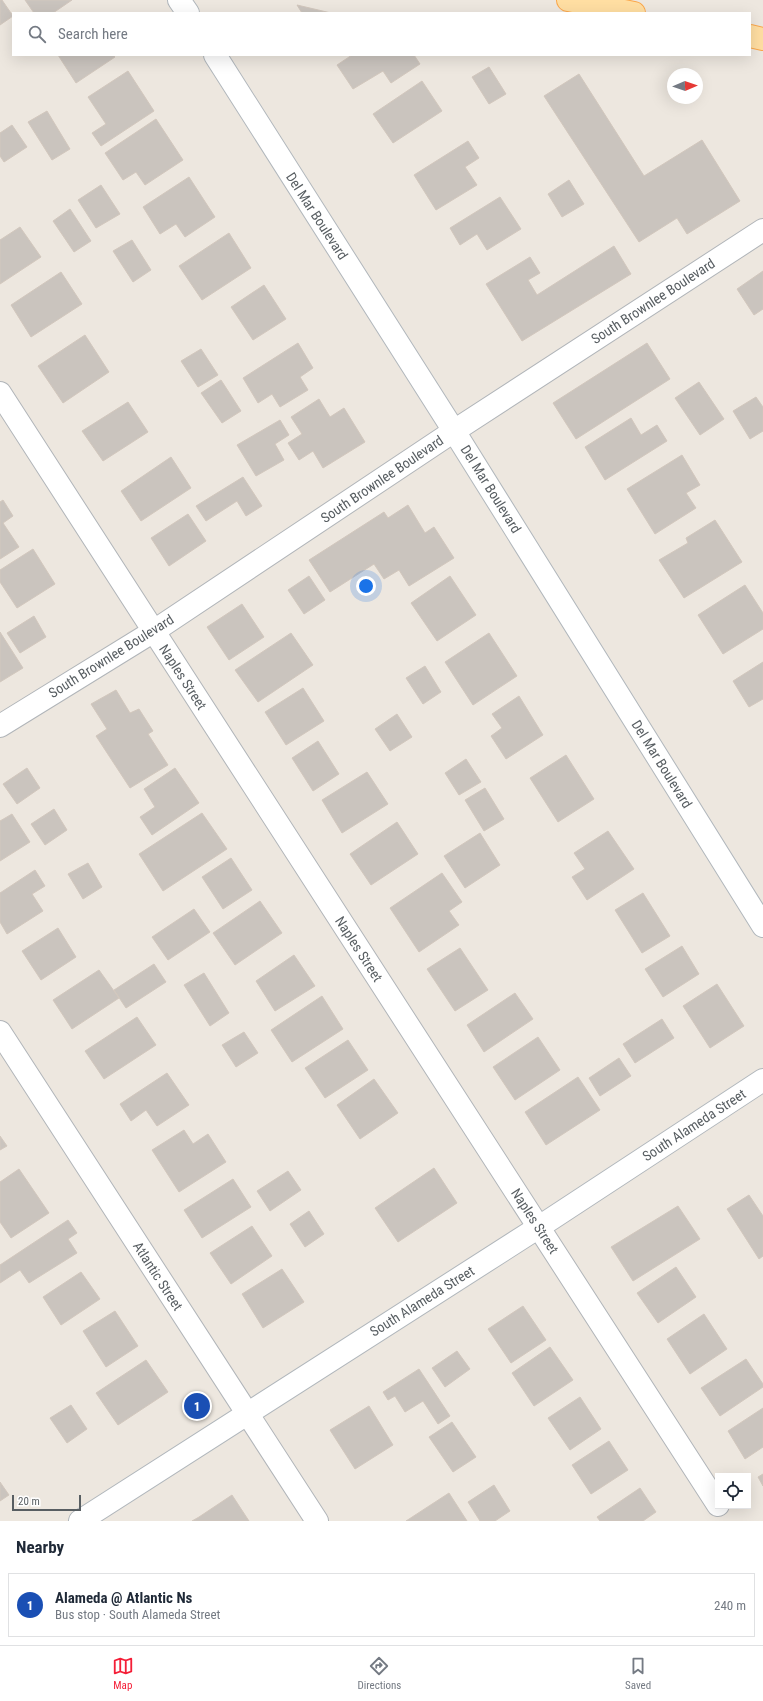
<!DOCTYPE html>
<meta charset="utf-8">
<style>
:root{--surface:#fff;--page:#f2f2f3;--text:#1f2937;--muted:#747a83;--line:#e0e1e3;--accent:#f41e37}
body{margin:0;font-family:"Roboto Condensed",sans-serif;background:var(--page);color:var(--text)}
.controls{position:absolute;right:12px;bottom:12px;display:grid;overflow:hidden;border-radius:0px;box-shadow:0 4px 16px #0002}
.controls button{width:36px;height:36px;display:grid;place-items:center;padding:0;border:0;border-bottom:1px solid var(--line);background:var(--surface);color:var(--text);font:20px sans-serif}
.compass{position:absolute;left:667px;top:68px;width:36px;height:36px;border-radius:50%;background:var(--surface);box-shadow:0 4px 16px #0002;rotate:88deg}
.scale{position:absolute;left:12px;bottom:10px;width:69px;box-sizing:border-box;padding-left:4px;border:2px solid #585e62;border-top:0;font-size:11px;line-height:14px;white-space:nowrap;color:#585e62;-webkit-text-stroke:3px #fff;paint-order:stroke}
.you{position:absolute;left:366px;top:586px;width:14px;height:14px;margin:-10px;border:3px solid #fff;border-radius:50%;background:#1a73e8;box-shadow:0 0 0 6px #1a73e833}
.badge{display:grid;place-items:center;width:26px;height:26px;border-radius:50%;background:var(--accent);color:#fff;font-size:13px;font-weight:700}
.pin{position:absolute;translate:-50% -50%;border:2px solid #fff;box-shadow:0 1px 4px #0006}
.list{margin:0;padding:0;list-style:none}
h2{display:flex;justify-content:space-between;align-items:center;height:52px;margin:0;padding:0 16px;font-size:17px}
h2 small{font-size:13px;font-weight:400;color:var(--muted)}
.list li{display:grid;grid-template-columns:26px 1fr auto;gap:12px;align-items:center;box-sizing:border-box;height:64px;margin:0 8px 8px;padding:0 8px;border:1px solid var(--line);border-radius:0px}
.list b{display:block;font-size:15px;white-space:nowrap}
.list p{margin:0;font-size:13px;white-space:nowrap;color:var(--muted)}
.list em{font-size:13px;font-style:normal;color:var(--muted)}
.icon{flex:none;width:22px;height:22px;fill:none;stroke:currentColor;stroke-width:2;stroke-linecap:round;stroke-linejoin:round}
.map{position:relative;flex:none;width:763px;height:1521px;overflow:hidden}
.search{position:absolute;background:var(--surface);box-shadow:0 4px 16px #0002;left:12px;right:12px;top:12px;height:44px;display:flex;align-items:center;gap:10px;box-sizing:border-box;padding:0 14px;border-radius:0px;color:var(--muted);font-size:15px}
.sheet{height:124px;background:var(--surface)}
nav{display:flex;justify-content:space-around;align-items:center;box-sizing:border-box;height:56px;border-top:1px solid var(--line);background:var(--surface);font-size:11px;color:var(--muted)}
nav a{display:grid;justify-items:center;gap:2px}
nav .on{color:var(--accent)}
.map>svg:first-child{display:block}
</style>
<div class="map">
<svg width="763" height="1521" viewBox="0 0 763 1521">
<rect width="100%" height="100%" fill="#ede7df"/>
<path fill="#cac4be" stroke="#d2c7bd" d="M0,0H2L13,16L0,25Z
M25,0H72L53,13H34Z
M297,5L331,13H302Z
M58,55H113L115,57L76,83Z
M352,55H414L420,64L391,83L383,71L353,89L337,65Z
M489,67L506,94L489,104L472,77Z
M128,71L154,111L101,146L92,133L106,124L88,97Z
M579,74L644,176L702,140L740,201L687,234L677,218L639,242L544,96Z
M422,81L442,111L393,143L373,114Z
M47,111L70,149L52,160L28,122Z
M156,119L183,160L145,185L136,172L123,180L105,153Z
M12,125L27,147L4,162L0,156V133Z
M468,141L479,158L465,167L477,185L436,210L414,175Z
M189,177L215,217L185,237L176,224L160,234L143,207Z
M569,180L584,204L562,217L548,194Z
M101,185L120,214L96,228L78,200Z
M500,197L521,229L487,250L477,234L460,245L450,228Z
M70,209L91,241L74,252L53,221Z
M20,227L41,257L0,284V240Z
M229,233L251,268L202,300L179,266Z
M132,240L151,270L133,282L113,251Z
M614,246L631,274L522,341L486,284L530,257L540,273L528,280L537,295Z
M763,271V309L754,315L737,289Z
M61,272L82,304L31,337L11,305Z
M264,285L286,319L253,340L231,307Z
M85,335L109,372L63,403L38,366Z
M298,343L313,368L300,377L308,390L280,407L272,394L258,403L243,378Z
M647,343L670,379L576,439L553,403Z
M201,349L218,375L198,387L181,361Z
M221,380L241,411L222,423L201,393Z
M699,382L724,419L700,435L675,398Z
M756,397L763,407V431L750,439L733,411Z
M319,399L330,417L344,408L365,442L323,468L313,451L299,460L288,443L302,434L291,417Z
M128,402L148,432L103,461L82,431Z
M631,418L641,435L657,425L667,441L605,480L585,447Z
M280,420L289,435L275,444L284,460L256,476L237,445Z
M682,455L700,485L686,493L696,508L655,534L627,489Z
M171,457L191,488L141,521L121,491Z
M243,477L262,506L246,516L237,501L206,521L196,506Z
M3,500L13,516L3,523L19,547L0,559V502Z
M408,505L425,533L434,527L454,558L409,586L399,570L384,579L374,564L330,592L309,560L384,512L388,518Z
M188,514L206,541L169,566L151,538Z
M715,520L742,562L684,598L659,560L688,543L686,538Z
M33,549L55,584L17,608L0,582V570Z
M309,576L325,600L304,614L288,590Z
M450,576L476,615L437,641L411,603Z
M745,585L763,613V629L723,654L698,615Z
M242,604L264,637L229,660L207,627Z
M34,616L46,637L20,653L7,633Z
M0,632L23,668L0,682Z
M291,633L313,665L258,702L235,670Z
M489,633L517,676L473,705L445,662Z
M763,662V699L749,707L733,681Z
M425,666L441,692L423,704L406,678Z
M303,688L324,721L286,745L265,712Z
M116,690L130,713L139,709L153,731L148,734L168,765L130,788L96,736L107,729L91,704Z
M519,696L543,735L506,759L491,736L502,728L492,714Z
M397,714L412,737L390,751L375,729Z
M318,741L339,774L313,791L292,758Z
M566,755L594,799L558,822L530,778Z
M466,759L481,782L459,795L445,773Z
M27,768L40,788L17,804L3,784Z
M175,768L199,803L152,835L140,817L155,807L144,789Z
M367,772L388,804L342,833L322,800Z
M485,788L504,819L484,831L465,800Z
M54,809L67,830L45,845L31,824Z
M202,813L227,849L163,891L139,854Z
M12,814L30,842L0,861V821Z
M397,822L418,854L371,885L350,854Z
M608,831L634,869L587,900L572,877L585,869L574,853Z
M480,833L500,865L465,888L444,856Z
M231,858L252,890L223,909L202,877Z
M88,863L102,887L83,899L68,874Z
M35,870L45,886L32,894L43,911L7,934L0,922V893Z
M442,873L462,902L449,911L459,925L419,952L390,908Z
M643,893L670,936L642,953L615,910Z
M260,901L282,933L235,965L213,933Z
M194,909L210,932L168,960L152,937Z
M58,928L76,957L41,980L22,951Z
M682,946L699,974L663,997L645,969Z
M460,948L488,990L455,1011L427,969Z
M294,955L315,986L275,1011L256,981Z
M154,964L166,982L126,1008L114,990Z
M99,970L119,998L72,1029L53,1000Z
M204,973L229,1013L210,1026L184,985Z
M717,984L744,1026L710,1048L683,1006Z
M515,993L533,1019L484,1052L467,1025Z
M322,996L343,1029L292,1062L271,1030Z
M137,1017L156,1045L104,1079L85,1051Z
M662,1019L674,1038L635,1063L623,1044Z
M244,1032L258,1053L236,1067L222,1045Z
M538,1037L560,1070L515,1100L493,1067Z
M348,1040L368,1070L325,1098L305,1068Z
M619,1058L631,1076L600,1096L589,1078Z
M167,1073L189,1105L157,1126L146,1110L131,1121L120,1104Z
M578,1077L600,1110L546,1145L525,1112Z
M374,1079L398,1113L360,1139L337,1105Z
M184,1130L193,1144L208,1134L226,1162L179,1192L152,1150Z
M0,1136L7,1146L0,1150Z
M434,1168L457,1203L398,1242L375,1208Z
M19,1169L49,1213L11,1238L0,1222V1182Z
M288,1171L301,1190L270,1211L257,1191Z
M233,1179L251,1207L202,1238L184,1210Z
M749,1195L763,1216V1256L759,1259L727,1209Z
M678,1206L700,1239L633,1281L611,1247Z
M309,1211L324,1234L305,1247L290,1224Z
M68,1220L77,1233L68,1239L77,1253L29,1283L20,1270L0,1283V1265Z
M252,1226L272,1256L231,1284L210,1253Z
M676,1267L696,1297L658,1323L637,1293Z
M282,1269L304,1302L263,1328L242,1294Z
M81,1272L100,1299L61,1325L43,1297Z
M523,1306L546,1340L511,1363L488,1329Z
M115,1311L138,1346L106,1367L83,1331Z
M704,1314L727,1349L690,1374L667,1339Z
M550,1347L573,1380L534,1406L512,1373Z
M457,1351L470,1369L445,1387L432,1368Z
M746,1359L763,1384V1387L720,1416L701,1388Z
M146,1360L168,1392L118,1425L96,1393Z
M419,1369L450,1416L438,1424L423,1401L405,1412L395,1396L388,1400L383,1392Z
M580,1397L601,1429L570,1450L548,1418Z
M71,1405L87,1429L67,1443L50,1418Z
M369,1406L393,1445L355,1469L330,1430Z
M763,1408V1447L745,1459L728,1431Z
M452,1422L476,1457L453,1472L429,1437Z
M609,1441L628,1470L591,1494L572,1465Z
M763,1474V1486L758,1477Z
M0,1482L9,1495L0,1501Z
M494,1485L510,1511L495,1521H480L468,1502Z
M640,1488L656,1512L643,1521H600L597,1517Z
M449,1493L467,1521H406Z
M232,1495L249,1521H192L199,1517Z"/>
<g fill="none" stroke-linecap="round" stroke-linejoin="round">
<defs>
<path id="street" d="M0,393L718,1505
M0,726L154,631L454,431L763,230
M0,1032L317,1521"/>
<path id="secondary" d="M179,0L188,13
M215,55L454,431L763,926
M80,1521L539,1227L763,1080"/>
<path id="primary" d="M568,0L634,13
M750,36L763,39"/>
</defs>
<use href="#street" stroke="#b1b5b9" stroke-width="24"/>
<use href="#secondary" stroke="#b1b7bc" stroke-width="24"/>
<use href="#primary" stroke="#fba74b" stroke-width="24"/>
<use href="#street" stroke="#fff" stroke-width="22"/>
<use href="#secondary" stroke="#fff" stroke-width="22"/>
<use href="#primary" stroke="#ffdea2" stroke-width="22"/>
</g>
<g text-anchor="middle" dominant-baseline="central" stroke-width="4" stroke-linejoin="round" paint-order="stroke">
<g font-size="14" fill="#585e62" stroke="#fff">
<text transform="translate(317 216) rotate(57)">Del Mar Boulevard</text>
<text transform="translate(653 301) rotate(-33)">South Brownlee Boulevard</text>
<text transform="translate(382 479) rotate(-34)">South Brownlee Boulevard</text>
<text transform="translate(491 489) rotate(58)">Del Mar Boulevard</text>
<text transform="translate(111 656) rotate(-32)">South Brownlee Boulevard</text>
<text transform="translate(183 677) rotate(57)">Naples Street</text>
<text transform="translate(662 764) rotate(58)">Del Mar Boulevard</text>
<text transform="translate(359 949) rotate(57)">Naples Street</text>
<text transform="translate(694 1125) rotate(-33)">South Alameda Street</text>
<text transform="translate(535 1221) rotate(57)">Naples Street</text>
<text transform="translate(158 1276) rotate(57)">Atlantic Street</text>
<text transform="translate(422 1301) rotate(-32)">South Alameda Street</text>
</g>
</g>
</svg>
<div class="controls">
<button><svg class="icon" aria-label="locate" viewBox="0 0 24 24"><circle cx="12" cy="12" r="6"/><path d="M12 2v4M12 18v4M2 12h4M18 12h4"/></svg></button>
</div>
<svg class="compass" viewBox="-18 -18 36 36"><path d="M0-13l5 13h-10z" fill="#e53935"/><path d="M0 13l5-13h-10z" fill="#747a83"/></svg>
<div class="scale">20 m</div>
<div class="you"></div>
<div class="pin badge" style="left:197px;top:1406px;background:#1a4fb4">1</div>
<div class="search"><svg class="icon" aria-label="search" viewBox="0 0 24 24"><circle cx="10" cy="10" r="6"/><path d="M15 15l6 6"/></svg>Search here</div>
</div>
<section class="sheet">
<h2>Nearby<small></small></h2>
<ul class="list">
<li><span class="badge" style="background:#1a4fb4">1</span><div><b>Alameda @ Atlantic Ns</b><p>Bus stop · South Alameda Street</p></div><em>240 m</em></li>
</ul>
</section>
<nav>
<a class="on"><svg class="icon" aria-label="map" viewBox="0 0 24 24"><path d="M3 6l6-2 6 2 6-2v14l-6 2-6-2-6 2zM9 4v14M15 6v14"/></svg>Map</a>
<a><svg class="icon" aria-label="directions" viewBox="0 0 24 24"><path d="M12 3l9 9-9 9-9-9zM9 14v-3h6M13 9l2 2-2 2"/></svg>Directions</a>
<a><svg class="icon" aria-label="saved" viewBox="0 0 24 24"><path d="M7 4h10v16l-5-4-5 4z"/></svg>Saved</a>
</nav>
